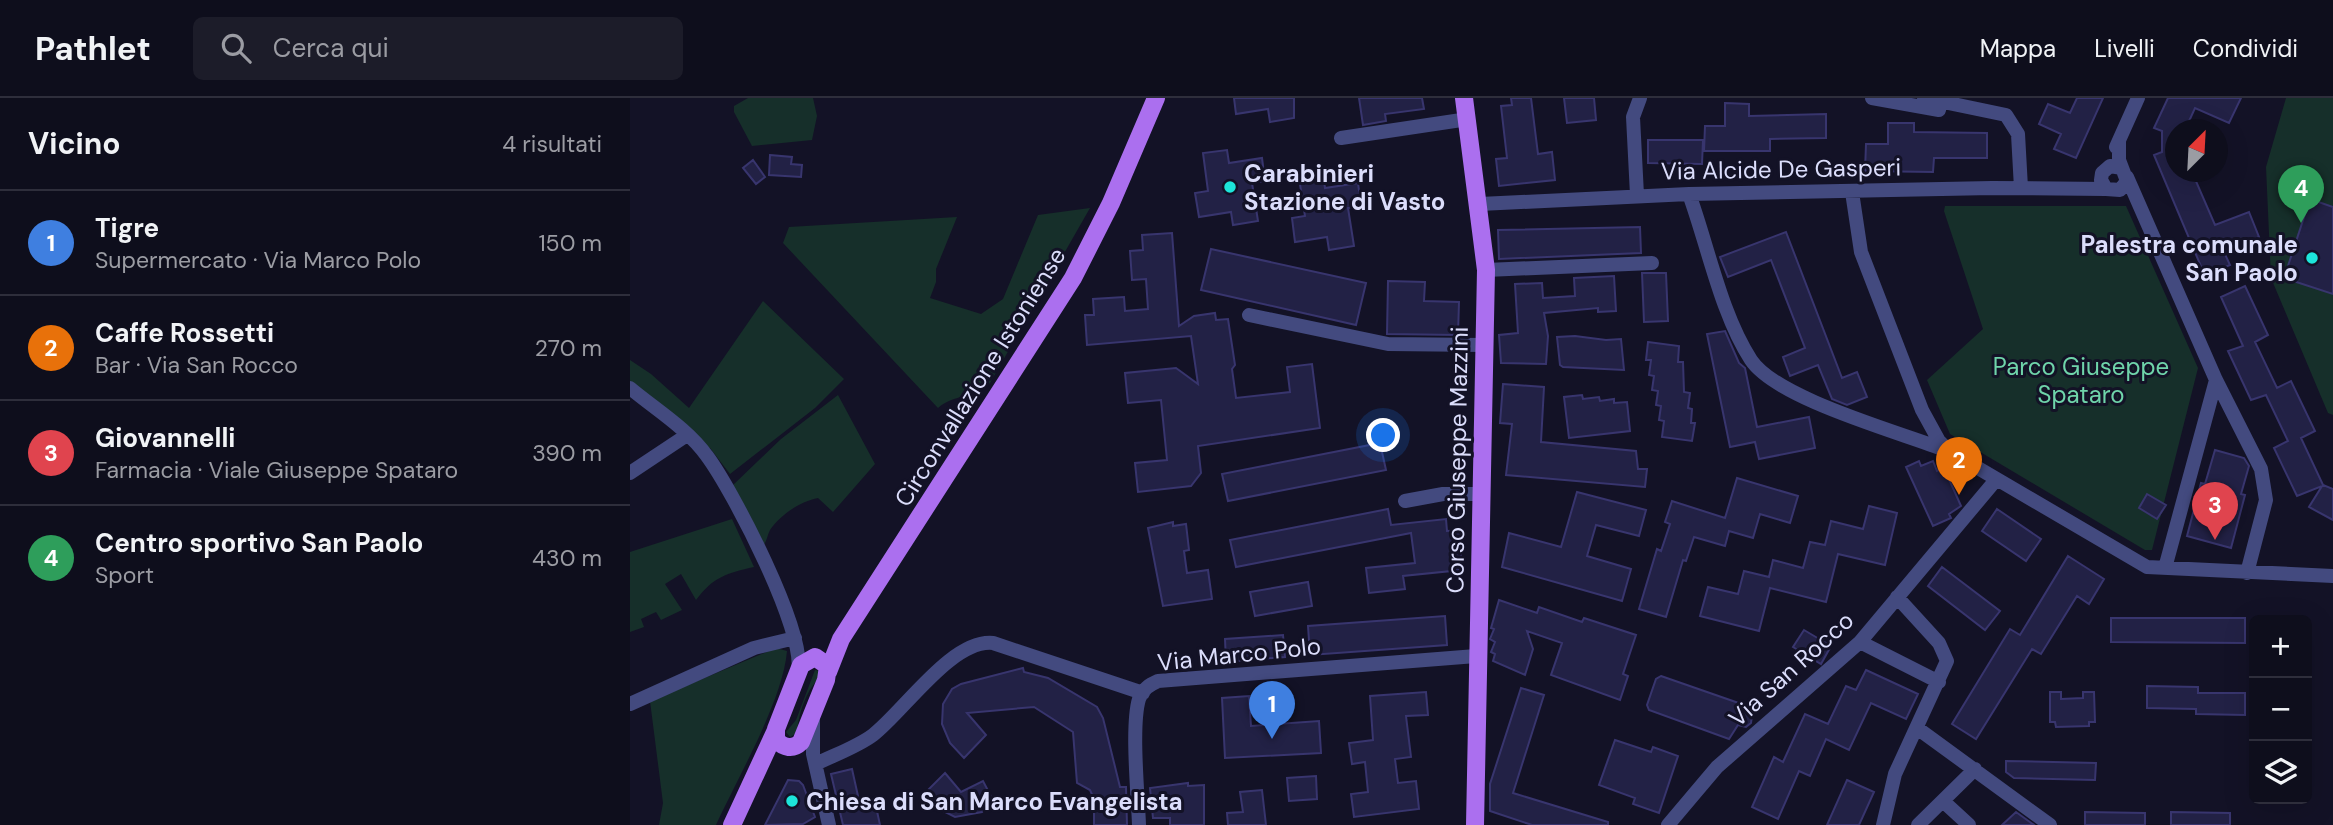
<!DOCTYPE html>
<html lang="it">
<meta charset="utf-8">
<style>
:root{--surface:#0e0e1c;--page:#1c1c29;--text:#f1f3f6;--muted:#9b9ca3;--line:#2e2e3b;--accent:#db2777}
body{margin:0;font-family:"DM Sans",sans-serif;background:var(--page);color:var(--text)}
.controls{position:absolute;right:21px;bottom:21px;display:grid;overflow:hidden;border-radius:10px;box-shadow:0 7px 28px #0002}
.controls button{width:63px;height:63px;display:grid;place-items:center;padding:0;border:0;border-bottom:2px solid var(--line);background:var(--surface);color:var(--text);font:35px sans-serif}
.compass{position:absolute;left:1535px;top:21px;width:63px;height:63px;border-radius:50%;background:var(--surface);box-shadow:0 7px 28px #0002;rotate:24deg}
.you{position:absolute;left:754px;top:338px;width:24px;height:24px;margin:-18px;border:5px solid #fff;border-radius:50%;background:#1a73e8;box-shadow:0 0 0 10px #1a73e833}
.badge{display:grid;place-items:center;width:46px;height:46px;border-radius:50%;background:var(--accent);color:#fff;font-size:23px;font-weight:700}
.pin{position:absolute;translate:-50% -58px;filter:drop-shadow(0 2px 4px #0008)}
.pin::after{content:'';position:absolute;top:37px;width:24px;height:21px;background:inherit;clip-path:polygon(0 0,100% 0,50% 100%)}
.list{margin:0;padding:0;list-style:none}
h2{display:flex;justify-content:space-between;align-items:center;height:91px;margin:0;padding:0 28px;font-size:30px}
h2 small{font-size:23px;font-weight:400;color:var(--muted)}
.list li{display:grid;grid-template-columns:46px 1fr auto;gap:21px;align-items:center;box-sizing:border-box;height:105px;padding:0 28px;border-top:2px solid var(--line)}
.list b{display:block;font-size:26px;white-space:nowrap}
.list p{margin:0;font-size:23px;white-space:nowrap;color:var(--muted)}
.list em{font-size:23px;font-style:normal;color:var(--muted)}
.icon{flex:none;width:38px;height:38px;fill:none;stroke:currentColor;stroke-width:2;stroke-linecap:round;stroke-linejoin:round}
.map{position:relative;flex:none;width:1703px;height:727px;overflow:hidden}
header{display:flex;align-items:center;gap:42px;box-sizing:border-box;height:98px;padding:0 35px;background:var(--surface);border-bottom:2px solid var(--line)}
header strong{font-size:33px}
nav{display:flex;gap:38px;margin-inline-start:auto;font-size:24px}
.search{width:490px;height:63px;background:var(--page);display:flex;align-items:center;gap:18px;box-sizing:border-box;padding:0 24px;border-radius:10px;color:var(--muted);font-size:26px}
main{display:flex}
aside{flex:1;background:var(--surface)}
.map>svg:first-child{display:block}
</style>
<header>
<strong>Pathlet</strong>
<div class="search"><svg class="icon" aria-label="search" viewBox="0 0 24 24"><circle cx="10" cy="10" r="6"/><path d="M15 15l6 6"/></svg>Cerca qui</div>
<nav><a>Mappa</a><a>Livelli</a><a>Condividi</a></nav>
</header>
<main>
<aside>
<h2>Vicino<small>4 risultati</small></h2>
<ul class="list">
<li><span class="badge" style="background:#3f7fe0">1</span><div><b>Tigre</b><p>Supermercato · Via Marco Polo</p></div><em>150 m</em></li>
<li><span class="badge" style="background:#e8710a">2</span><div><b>Caffe Rossetti</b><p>Bar · Via San Rocco</p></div><em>270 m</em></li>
<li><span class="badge" style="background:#e0444e">3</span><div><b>Giovannelli</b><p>Farmacia · Viale Giuseppe Spataro</p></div><em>390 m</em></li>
<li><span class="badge" style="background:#2e9e5b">4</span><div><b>Centro sportivo San Paolo</b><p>Sport</p></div><em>430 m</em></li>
</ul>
</aside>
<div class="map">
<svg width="1703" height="727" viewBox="0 0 1703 727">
<rect width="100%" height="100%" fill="#131226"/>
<path fill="#162f2a" d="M118,0H183L187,18L182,42L122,48L104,14V8Z
M1656,0H1703V317L1698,315L1641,180L1636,69Z
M1315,108H1496L1568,270L1522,452H1515L1320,336L1297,282L1353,231L1314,113Z
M460,110L360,285C345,300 324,296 308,310L153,145L159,129L327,119L306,171V184L300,200L351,216L373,201L408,117Z
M133,203L214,281L185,310L100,376L80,350L74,351L0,284V262L21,276L59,310Z
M208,297L245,366L203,414L188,400C171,403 150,417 140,432C137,438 137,443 133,448L102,388L151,341Z
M102,421L124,469C97,475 83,479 66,502L51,476L35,486L52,512L31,522L26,514L11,521L14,529L0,534V454Z
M146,550L157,553C153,602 108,679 86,727H29L33,705L20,603Z
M185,572L190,573V580C176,591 168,618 167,635L160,639L156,634L166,622Z"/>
<path fill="#222145" stroke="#38356e" stroke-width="2" d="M604,0H664V20L640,24L638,11L606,16Z
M729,0H792L794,11L755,16L756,23L733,27Z
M881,0H901L908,56L922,54L925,82L869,88L866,61L877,60L871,8L882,7Z
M934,0H964L966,22L937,25Z
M1447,0H1473L1446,60L1424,51L1431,36L1409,26L1418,6L1440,15Z
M1538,0H1611L1599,25L1565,10L1555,32H1545V74H1562L1585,127L1619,114L1629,139L1594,154L1600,167L1575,178L1524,57L1532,54V33L1524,30Z
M1095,5L1119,6V18L1196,16V40L1140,41V53H1074L1075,28H1095Z
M1258,25H1284V34L1357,35V60H1304L1303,74L1235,73L1236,46H1258Z
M1018,42H1073L1072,66L1018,65Z
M597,52L599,65L632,60L635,83L622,85L628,123L603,127L601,114L569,119L565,95L578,93L573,55Z
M140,57L162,59L161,66L172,67L171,79L139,77Z
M123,62L135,79L126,86L113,70Z
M693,77L695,90L728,85L731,108L718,110L724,148L699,152L697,139L665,144L662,120L675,118L669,80Z
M1680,101L1703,109V196L1654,180Z
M1010,129L1011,155L869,161L868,132Z
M1156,134L1212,280L1227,274L1237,299L1217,307L1202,301L1188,267L1160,278L1153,259L1175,250L1141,162L1098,179L1090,159Z
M542,135L549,228L564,218L585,215L586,222L598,221L605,267L602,271L606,300L660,294L657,269L682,266L690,330L568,348L571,375L561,388L508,394L505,365L537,362L531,302L498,305L495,275L546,270L568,286L561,238L457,247L455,217H464L463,201L494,199L495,213L518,211L516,181L502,182L500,153L513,152L512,137Z
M581,151L736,185L726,227L571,192Z
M1012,175H1036L1038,223L1014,224Z
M984,178L986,213L968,214V210L914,215L918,238L916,266L871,265L869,237L888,235L885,186L912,185L913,200L945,198L944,180Z
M758,183L795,184L794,203L829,204L828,237L757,236Z
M1615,188L1638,237L1625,244L1647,290L1661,283L1685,333L1671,340L1693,387L1703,391V422L1679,409L1692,388L1667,398L1644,350L1658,343L1636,297L1621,302L1598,253L1613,248L1591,199Z
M1095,233L1109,265L1115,270L1127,329L1179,319L1185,350L1129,361L1125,344L1100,349L1077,236Z
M945,238L976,242L991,241L994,272L933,269L930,267L927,239Z
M1018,244L1049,248L1048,264H1053L1054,294L1060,295L1058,310L1062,311L1061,325H1065L1062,343L1032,339L1034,323L1029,322L1031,308L1026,307L1028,293L1022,292L1024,278L1019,277L1021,262H1016Z
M873,286L914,289L911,344L1006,353L1008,371H1017L1015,389L876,377L882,326L870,325Z
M952,297L953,301L969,299L970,303L984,301V305L997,304L1000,333L939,340L934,299Z
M750,345L756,372L598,403L592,376Z
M1585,352L1614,360L1619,368L1611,396L1615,397L1601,450L1557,438L1571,385L1575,386Z
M1289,363L1291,368L1303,363L1307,373L1314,370L1331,408L1319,416L1321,420L1303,428L1276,369Z
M1107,380L1168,398L1160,425L1130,416L1123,440L1099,433L1095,448L1064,439L1056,463L1053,462L1036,519L1009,511L1027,451L1031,453L1040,426L1035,424L1042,403L1095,420Z
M947,394L1016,412L1009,438L966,427L957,458L1001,471L992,503L872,469L879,435L931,449Z
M1517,396L1536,407L1527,421L1509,410Z
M1239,408L1267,415L1255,467L1208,456L1196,504L1140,490L1129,533L1070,518L1078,489L1108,496L1114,473L1139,479L1143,462L1173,470L1180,444L1195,447L1201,423L1233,431Z
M758,411L761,427L816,421L817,433L831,432V472L773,478L775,491L739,495L736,470L785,465L781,435L606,469L600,442Z
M1367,411L1411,441L1396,463L1352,433Z
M543,424V428L556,426L559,452L554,453L557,475L578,472L582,501L533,508L518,430Z
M1438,458L1474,481L1459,506L1447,498L1411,556L1402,551L1346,641L1322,626L1380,531L1390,537Z
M1312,469L1370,513L1355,532L1298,488Z
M678,484L682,508L625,518L620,494Z
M869,502L907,515L909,509L952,524L954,520L1006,537L993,576L998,578L990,602L921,577L932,545L897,533L903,551L895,577L863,563L865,556L861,554L865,544L860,541L864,531L861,530Z
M815,518L817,547L680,557L678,528Z
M1481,520H1615V545L1481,544Z
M1174,532L1201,548L1191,566L1163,549Z
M653,537L655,559L596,564L595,541Z
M393,570L394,574L418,580L467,609L473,620L490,689H496L497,727H464V701L460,692L447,685L443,634L404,609L337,615L356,637L334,660L320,645L312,626L313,606L322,591L331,586Z
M1236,572L1288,596L1276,621L1241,605L1219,652L1196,641L1180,678L1169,673L1148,721L1122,709L1144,659L1153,664L1175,616L1198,626L1216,588L1226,592Z
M1031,578L1123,610L1121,625L1116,629L1108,627L1099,641L1019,612L1017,607L1026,581Z
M1517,588L1568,589V595H1615V617L1566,616V611L1517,610Z
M891,590L914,597L883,695L978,724V727H902L860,713V686Z
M796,594L798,617L776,618L781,659L765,661L768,685L786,683L789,711L724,719L721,696L738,694L735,664L722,666L719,645L743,642L740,598Z
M1420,594H1431V601L1453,600V594H1464L1465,624H1459V628L1426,629L1425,624H1420Z
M619,598L621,628L689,623L691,655L595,660L592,600Z
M985,642L1021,654L1023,649L1048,658L1029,715L1003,706L1005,700L969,687Z
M1376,663L1466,665L1465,682L1384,680L1376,674Z
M222,671L230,707L245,704L250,727H213L201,676Z
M315,675L331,694L353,683L364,704L352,714L325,719L309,711L301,703L298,692Z
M686,678L687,701L659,703L657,680Z
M158,682L169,683L173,687L185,719L173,726L135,727Z
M1217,682L1244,694L1229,727H1197Z
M558,685V688L574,687V727H540V720H523L520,690Z
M632,692L636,727H598L597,715L613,714L610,694Z
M1386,714L1404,727H1372Z
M1455,714L1515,715V727H1455Z
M1541,714L1600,715V727H1541Z"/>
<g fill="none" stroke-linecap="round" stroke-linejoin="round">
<path stroke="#434a7f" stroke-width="14" d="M1242,0L1309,12
M1294,0L1376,17L1388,36L1391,90
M711,40L838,21
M1489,43V62L1497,83L1490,92L1476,91L1471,82L1472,75L1480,68L1492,70
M1486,49L1508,0
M1497,79L1586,282L1631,371L1636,402L1617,475
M1222,94L1231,154L1292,312L1309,343L1319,353L1517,469L1703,478
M1059,96C1078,148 1091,216 1121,262C1147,301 1269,334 1315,352
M1007,97L1003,19L1010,0
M850,106L1059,96L1362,90L1476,91
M856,172L1022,165
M619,217L758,246L853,247
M0,290C25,311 58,331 77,358C103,393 176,534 168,573
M0,375L57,337
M775,403L813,396H850
M1535,470L1586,282
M1230,544L1309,584
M0,606L124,550L165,540
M183,623V656L199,727
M1287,630L1420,727
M186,666C204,657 227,649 243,637C275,612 322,541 363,545L513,595
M1314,704L1339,727
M509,727C508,697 501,628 509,601C513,591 519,587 528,583L846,558
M1038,727L1087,669L1230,544L1365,383
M1253,727L1265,676L1317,563L1309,545L1267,499
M1288,727L1345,671"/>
<path stroke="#ab6fef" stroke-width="18" d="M834,0L856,172L845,727
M185,559L198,568L196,582L171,644C163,652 154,650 146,642V631L171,567Z
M198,574L211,541L443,180L481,105L526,0
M102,727L146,632"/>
</g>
<g fill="#1de5da" stroke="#131226" stroke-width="2.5">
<circle cx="600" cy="89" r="7"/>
<circle cx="1682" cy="160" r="7"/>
<circle cx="162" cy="703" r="7"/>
</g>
<g text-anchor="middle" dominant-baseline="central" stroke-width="6" stroke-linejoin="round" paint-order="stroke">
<g font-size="24" fill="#dbddfb" stroke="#131226">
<text transform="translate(1151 71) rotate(-1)">Via Alcide De Gasperi</text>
<text transform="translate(350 279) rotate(-58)">Circonvallazione Istoniense</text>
<text transform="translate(827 362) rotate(-89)">Corso Giuseppe Mazzini</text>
<text transform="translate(609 556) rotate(-6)">Via Marco Polo</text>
<text transform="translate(1161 571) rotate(-42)">Via San Rocco</text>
</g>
<g font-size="24" font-weight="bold" fill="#dbddfb" stroke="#131226" text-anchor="start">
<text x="614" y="75">Carabinieri<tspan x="614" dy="28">Stazione di Vasto</tspan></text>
<text x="1668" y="146" text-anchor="end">Palestra comunale<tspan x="1668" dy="28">San Paolo</tspan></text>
<text x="176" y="703">Chiesa di San Marco Evangelista</text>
</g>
<g font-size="24" fill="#6fd4aa" stroke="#131226">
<text x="1451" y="268">Parco Giuseppe<tspan x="1451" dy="28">Spataro</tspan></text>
</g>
</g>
</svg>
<div class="controls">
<button>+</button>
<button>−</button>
<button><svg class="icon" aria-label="layers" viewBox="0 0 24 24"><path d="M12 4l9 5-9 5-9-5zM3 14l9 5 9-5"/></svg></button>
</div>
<svg class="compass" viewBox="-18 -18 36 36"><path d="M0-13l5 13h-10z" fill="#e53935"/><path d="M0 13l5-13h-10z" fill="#9b9ca3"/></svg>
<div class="you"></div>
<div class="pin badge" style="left:642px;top:641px;background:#3f7fe0">1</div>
<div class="pin badge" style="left:1329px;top:397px;background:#e8710a">2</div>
<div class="pin badge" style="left:1585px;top:442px;background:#e0444e">3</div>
<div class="pin badge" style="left:1671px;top:125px;background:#2e9e5b">4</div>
</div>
</main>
